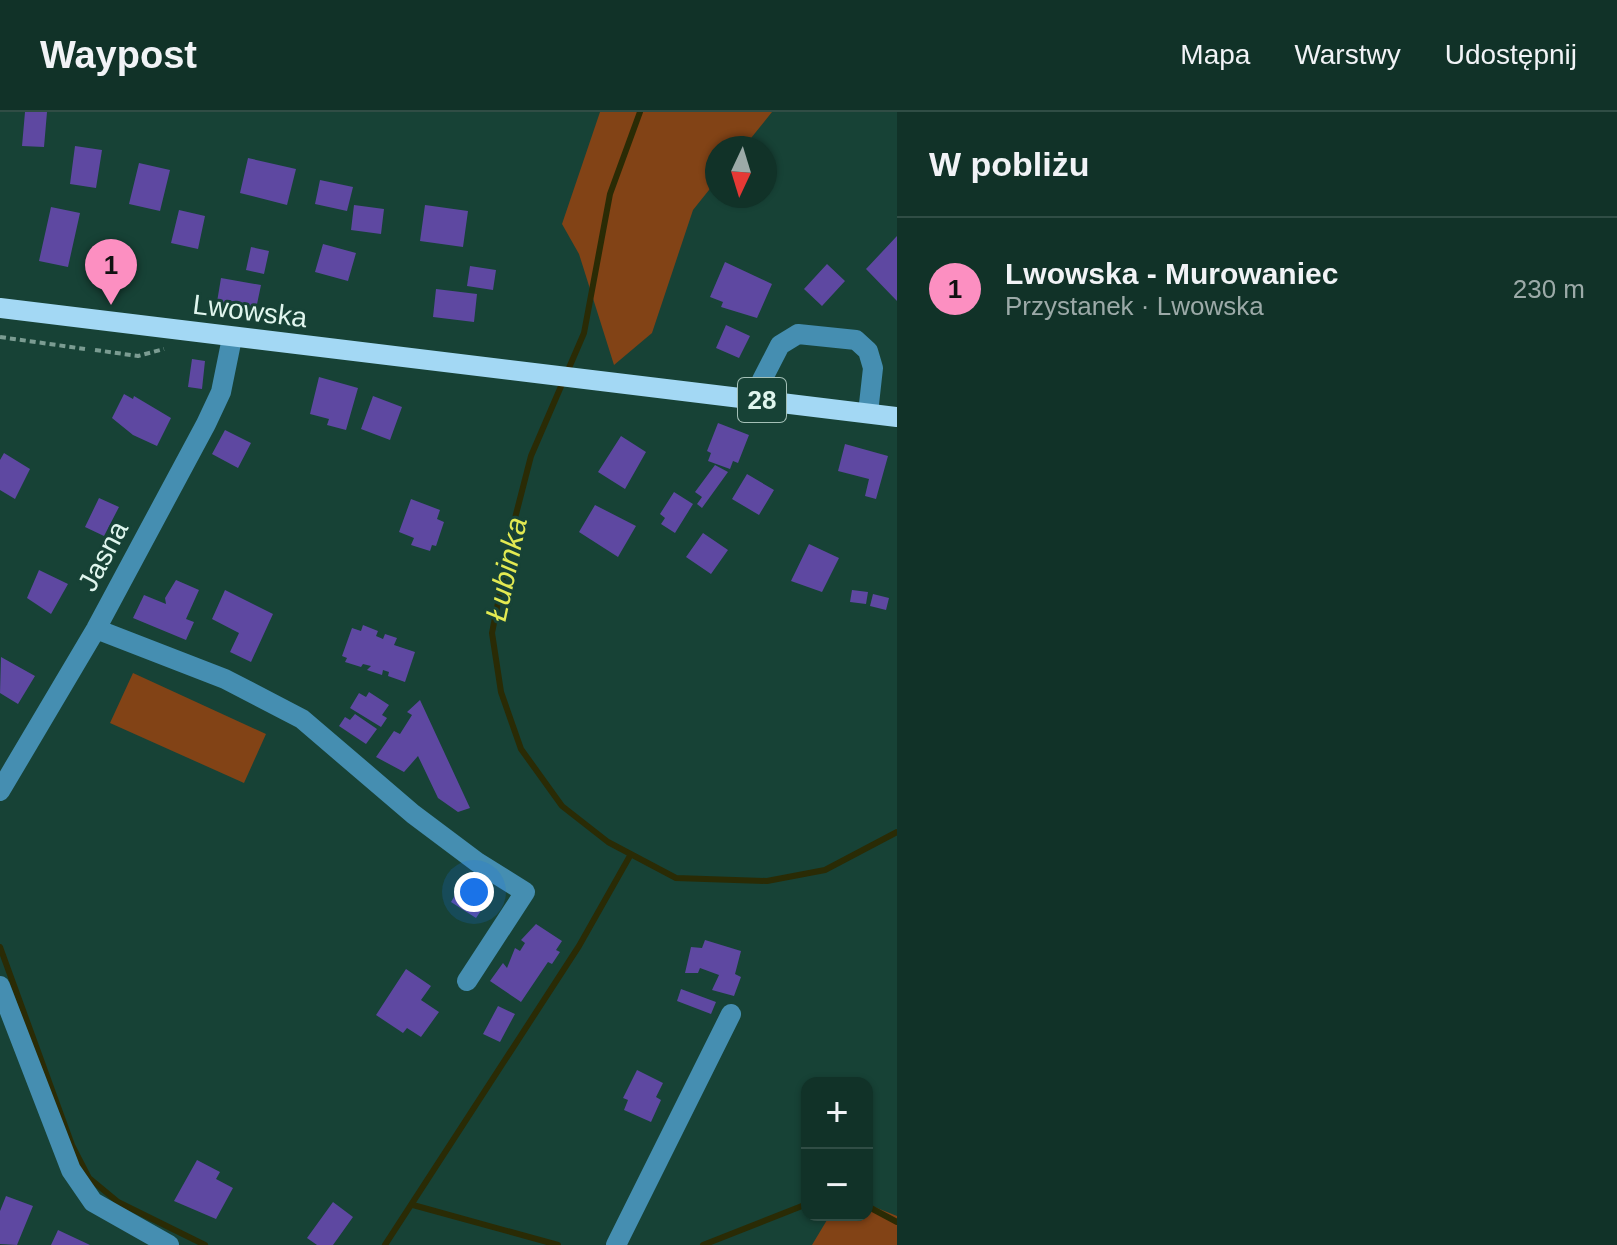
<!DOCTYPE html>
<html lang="pl">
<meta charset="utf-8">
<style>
:root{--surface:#113228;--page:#1e3e34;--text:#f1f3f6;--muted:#9caaa8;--line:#304d45;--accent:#fc8fc1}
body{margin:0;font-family:Arial,sans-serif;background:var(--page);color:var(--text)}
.controls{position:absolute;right:24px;bottom:24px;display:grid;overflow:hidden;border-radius:16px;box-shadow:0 2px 6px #0004}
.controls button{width:72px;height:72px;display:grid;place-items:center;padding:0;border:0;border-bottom:2px solid var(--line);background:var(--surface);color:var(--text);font:40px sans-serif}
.compass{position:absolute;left:705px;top:24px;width:72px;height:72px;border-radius:50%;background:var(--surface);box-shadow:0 2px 6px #0004;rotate:184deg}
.you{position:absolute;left:474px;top:780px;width:28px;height:28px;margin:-20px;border:6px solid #fff;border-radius:50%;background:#1a73e8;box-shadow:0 0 0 12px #1a73e833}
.badge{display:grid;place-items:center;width:52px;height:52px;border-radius:50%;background:var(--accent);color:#111;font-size:26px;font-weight:700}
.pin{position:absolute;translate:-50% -66px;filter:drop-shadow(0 2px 4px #0008)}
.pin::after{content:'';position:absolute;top:42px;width:28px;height:24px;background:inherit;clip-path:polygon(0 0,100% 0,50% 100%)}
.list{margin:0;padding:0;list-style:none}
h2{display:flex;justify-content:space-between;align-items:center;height:104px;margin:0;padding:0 32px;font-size:34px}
h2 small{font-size:26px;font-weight:400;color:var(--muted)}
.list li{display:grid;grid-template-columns:52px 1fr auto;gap:24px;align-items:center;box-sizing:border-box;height:144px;padding:0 32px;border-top:2px solid var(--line)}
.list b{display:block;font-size:30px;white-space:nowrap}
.list p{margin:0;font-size:26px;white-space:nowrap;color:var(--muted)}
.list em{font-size:26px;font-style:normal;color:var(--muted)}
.map{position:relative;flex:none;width:897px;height:1133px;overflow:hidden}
header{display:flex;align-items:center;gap:48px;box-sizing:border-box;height:112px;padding:0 40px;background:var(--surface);border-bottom:2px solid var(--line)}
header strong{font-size:38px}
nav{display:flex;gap:44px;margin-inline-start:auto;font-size:28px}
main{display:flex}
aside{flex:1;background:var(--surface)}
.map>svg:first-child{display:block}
</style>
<header>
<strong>Waypost</strong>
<nav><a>Mapa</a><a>Warstwy</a><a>Udostępnij</a></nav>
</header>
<main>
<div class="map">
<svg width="897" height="1133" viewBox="0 0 897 1133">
<rect width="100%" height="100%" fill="#174236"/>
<path fill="#824316" d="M600,0H772L743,36H717V68L693,98L652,221L614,253L579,142L562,112Z
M133,561L266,622L244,671L110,611Z
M867,1092L897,1104V1133H812L830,1103H867Z"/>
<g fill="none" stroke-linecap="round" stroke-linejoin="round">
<path stroke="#2a2b05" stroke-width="6" d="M640,0L610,82L584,221L531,344L514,410L492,521L501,580L521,637L562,694L608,730L676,766L767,769L825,758L897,720
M0,835L72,1033L89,1066L118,1090L205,1133
M413,1093L558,1133
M867,1094L897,1110
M385,1133L579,834L631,742
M703,1133L807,1092"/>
</g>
<path fill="#5e48a1" d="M25,0H47L44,35L22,34Z
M75,34L102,38L96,76L70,72Z
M248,46L296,57L287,93L240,81Z
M139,51L170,58L160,99L129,92Z
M320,68L353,75L347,99L315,92Z
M354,93L384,97L381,122L351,118Z
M425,93L468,99L463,135L420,129Z
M51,95L80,101L68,155L39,149Z
M179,98L205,104L198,137L171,131Z
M897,124V189L866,157Z
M323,132L356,141L348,169L315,160Z
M251,135L269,139L264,162L246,158Z
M725,150L772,172L757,206L721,195L723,190L710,185Z
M827,152L845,169L822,194L804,177Z
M470,154L496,158L493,178L467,174Z
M221,166L261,173L256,197L217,190Z
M436,177L477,182L474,210L433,205Z
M726,213L750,224L739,246L716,236Z
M192,247L205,249L202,277L188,275Z
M319,265L358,276L346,318L327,313L329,307L310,302Z
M124,282L133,287L134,284L171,306L157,334L133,323L112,306Z
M373,284L402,295L390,328L361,317Z
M718,311L749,323L738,351L733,349L730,357L708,349L711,341L707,339Z
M225,318L251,331L238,356L212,342Z
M621,324L646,340L625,377L598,360Z
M845,332L888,344L876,387L865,384L869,367L838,359Z
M4,341L30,357L15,387L0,378V348Z
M715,353L728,360L702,396L697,392L702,385L695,380Z
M747,362L774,378L759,403L732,387Z
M674,380L693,392L675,421L661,412L665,406L660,402Z
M99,386L119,395L104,424L85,415Z
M411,387L440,398L437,407L444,410L436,434L432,433L430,439L411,433L414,426L399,420Z
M595,393L636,414L618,445L579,420Z
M703,421L728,438L711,462L686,445Z
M809,432L839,446L822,480L791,469Z
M39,458L68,472L51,502L27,486Z
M176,468L199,478L186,507L194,510L186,528L133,506L144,483L166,492L165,486Z
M225,478L273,502L251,550L230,540L239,521L212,507Z
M852,478L868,480L866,492L850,490Z
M873,482L889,486L886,498L870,494Z
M363,513L378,519L376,524L383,527L385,522L397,526L394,533L415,540L405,570L388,564L389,560L383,558L382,563L367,558L371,554L363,552L361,555L345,550L347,546L342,544L352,516L361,519Z
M1,545L35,564L18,592L0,581Z
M369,580L389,593L382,603L387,606L381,615L350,596L359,581L366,585Z
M420,588L470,696L458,700L438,686L418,644L404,660L376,645L394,619L400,622L412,603L407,600Z
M355,602L377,617L366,632L339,614L345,605L350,608Z
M463,770L489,787L476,806L451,790Z
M536,812L562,829L556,838L560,840L552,852L548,850L521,890L490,869L503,851L507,856L515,836L520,839L525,831L521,828Z
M705,828L741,839L735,862L741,865L734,884L712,878L719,863L700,856L698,861H685L691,835L702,836Z
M406,857L431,874L421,888L439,900L421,925L407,916L403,921L376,903Z
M681,877L716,890L711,902L677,889Z
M498,894L515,902L500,930L483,922Z
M637,958L663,971L656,985L661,988L651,1010L624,998L628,988L623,986Z
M197,1048L220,1060L216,1067L233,1076L216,1107L174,1089Z
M6,1084L33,1094L17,1133L0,1132V1099Z
M333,1090L353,1105L333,1133H317L307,1126Z
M58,1118L90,1133H51Z"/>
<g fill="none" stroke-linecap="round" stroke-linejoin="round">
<path stroke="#7b9c92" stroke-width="4" stroke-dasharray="6 4" stroke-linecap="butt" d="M0,225L85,237
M95,238L138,244L164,237"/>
<path stroke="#458eb1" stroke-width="20" d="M759,287L762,268L780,233L798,222L856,228L868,239L873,256L868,301
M96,517L225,567L302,607L413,702L477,750L525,780L467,869
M0,679L96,517L206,312L221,280L232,226
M0,874L71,1058L93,1090L169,1133
M616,1133L731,902"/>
<path stroke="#a3d8f4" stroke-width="20" d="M0,196L897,305"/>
</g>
<g text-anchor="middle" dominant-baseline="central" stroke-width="6" stroke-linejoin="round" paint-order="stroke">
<rect fill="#174236" stroke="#a4c0b7" stroke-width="2" x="738" y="266" width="48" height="44" rx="6"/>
<g font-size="26" font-weight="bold" fill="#e0f6ee">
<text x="762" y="288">28</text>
</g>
<g font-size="28" fill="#e0f6ee" stroke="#174236">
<text transform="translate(250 199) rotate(7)">Lwowska</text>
<text transform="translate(103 444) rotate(-62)">Jasna</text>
</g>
<g font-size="30" font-style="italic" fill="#e3ea52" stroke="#174236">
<text transform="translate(506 457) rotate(-78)">Łubinka</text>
</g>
</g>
</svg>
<div class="controls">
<button>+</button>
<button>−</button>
</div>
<svg class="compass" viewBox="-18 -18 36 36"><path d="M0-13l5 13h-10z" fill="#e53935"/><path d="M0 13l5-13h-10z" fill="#9caaa8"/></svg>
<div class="you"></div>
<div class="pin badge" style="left:111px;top:193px">1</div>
</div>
<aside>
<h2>W pobliżu<small></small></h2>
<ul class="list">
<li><span class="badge">1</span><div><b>Lwowska - Murowaniec</b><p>Przystanek · Lwowska</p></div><em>230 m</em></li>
</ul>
</aside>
</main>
